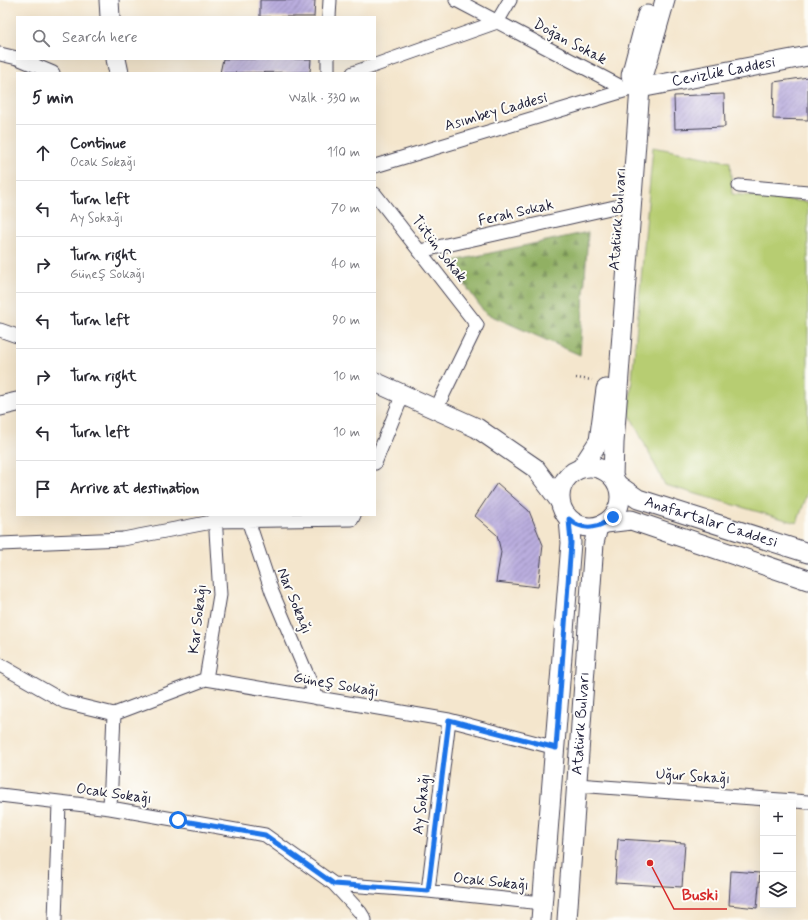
<!DOCTYPE html>
<meta charset="utf-8">
<style>
:root{--surface:#fff;--page:#f2f2f3;--text:#2b2b33;--muted:#7c7c81;--line:#e1e1e2}
body{margin:0;font-family:Mynerve,sans-serif;background:var(--page);color:var(--text)}
.controls{position:absolute;right:12px;bottom:12px;display:grid;overflow:hidden;border-radius:0px;box-shadow:0 4px 16px #0002}
.controls button{width:36px;height:36px;display:grid;place-items:center;padding:0;border:0;border-bottom:1px solid var(--line);background:var(--surface);color:var(--text);font:20px sans-serif}
.stop{position:absolute;width:12px;height:12px;margin:-9px;border:3px solid #1a73e8;border-radius:50%;background:#fff}
.stop.end{background:#1a73e8;border-color:#fff;box-shadow:0 1px 4px #0008}
.list{margin:0;padding:0;list-style:none}
h2{display:flex;justify-content:space-between;align-items:center;height:52px;margin:0;padding:0 16px;font-size:17px}
h2 small{font-size:13px;font-weight:400;color:var(--muted)}
.list li{display:grid;grid-template-columns:26px 1fr auto;gap:12px;align-items:center;box-sizing:border-box;height:56px;padding:0 16px;border-top:1px solid var(--line)}
.list b{display:block;font-size:15px;white-space:nowrap}
.list p{margin:0;font-size:13px;white-space:nowrap;color:var(--muted)}
.list em{font-size:13px;font-style:normal;color:var(--muted)}
.icon{flex:none;width:22px;height:22px;fill:none;stroke:currentColor;stroke-width:2;stroke-linecap:round;stroke-linejoin:round}
.map{position:relative;flex:none;width:808px;height:920px;overflow:hidden}
.search{position:absolute;background:var(--surface);box-shadow:0 4px 16px #0002;left:16px;top:16px;width:360px;height:44px;display:flex;align-items:center;gap:10px;box-sizing:border-box;padding:0 14px;border-radius:0px;color:var(--muted);font-size:15px}
.panel{position:absolute;background:var(--surface);box-shadow:0 4px 16px #0002;left:16px;top:72px;width:360px;height:444px;border-radius:0px}
.map>svg:first-child{display:block}
</style>
<div class="map">
<svg width="808" height="920" viewBox="0 0 808 920">
<defs>
<pattern id="forest-firs" width="22" height="20" patternUnits="userSpaceOnUse"><rect width="22" height="20" fill="#91b064"/><path d="M5 1l3.5 6h-7zM16 11l3.5 6h-7z" fill="#768f54"/></pattern>
<pattern id="building-hatch" width="6" height="6" patternUnits="userSpaceOnUse"><rect width="6" height="6" fill="#baadde"/><path d="M-1 1l2-2M0 6l6-6M5 7l2-2" fill="none" stroke="#978cb5"/></pattern>
</defs>
<rect width="100%" height="100%" fill="#fdfcf7"/>
<filter id="ink" filterUnits="userSpaceOnUse"><feTurbulence type="fractalNoise" baseFrequency=".025" numOctaves="2"/><feDisplacementMap in="SourceGraphic" scale="8" xChannelSelector="R" yChannelSelector="G"/><feConvolveMatrix kernelMatrix="1 2 1 2 8 2 1 2 1" color-interpolation-filters="sRGB"/></filter>
<filter id="wash" filterUnits="userSpaceOnUse"><feTurbulence type="fractalNoise" baseFrequency=".012" numOctaves="4" result="noise"/><feDisplacementMap in="SourceGraphic" scale="16" xChannelSelector="R" yChannelSelector="G"/><feGaussianBlur stdDeviation="0.9" result="paint"/><feColorMatrix in="noise" values="0 0 0 0 0 0 0 0 0 0 0 0 0 0 0 0 0 1.4 0 .05"/><feComposite in="paint" operator="in"/></filter>
<g filter="url(#wash)">
<rect width="100%" height="100%" fill="#f4e6cd"/>
<path fill="#b7cd72" stroke="#6c7856" d="M653,147L730,162L732,194L808,202V492L797,523L665,485L629,413Z"/>
<path fill="url(#forest-firs)" stroke="#5a6950" d="M588,232L580,355L485,313L449,262Z"/>
<g id="blocks">
<path fill="url(#building-hatch)" d="M260,0H315L314,17H260Z
M223,59H311L310,72L220,73Z
M808,77V120L773,119L774,82Z
M724,94L725,127L675,129L674,96Z
M497,483L529,511L543,545L538,587L496,582L501,552L497,535L475,516Z
M618,839L685,843L682,887L615,883Z
M731,871L760,873L757,908L729,905Z"/>
</g>
</g>
<g filter="url(#ink)">
<use href="#blocks" fill-opacity="0" stroke="#423f51" stroke-width="1"/>
<g fill="none" stroke-linecap="round" stroke-linejoin="round">
<defs>
<path id="street" d="M456,0L627,90
M329,17L330,0
M0,54L17,58
M20,59L53,73
M328,73V59
M353,73L497,22L510,0
M375,166L627,90
M739,186L808,192
M375,194L477,325L436,409
M420,251L619,206
M0,330L17,336
M375,463L403,394
M249,515L248,520L272,592L317,698
M0,544L123,539L217,521L352,519L354,515
M0,665L65,702L114,714L110,808
M206,679L220,595L215,515
M114,714L206,679L449,720L556,748
M577,785L808,802
M0,795L110,808L265,835L334,884L428,891L542,903
M334,884L360,912L365,920
M428,891L449,720
M55,920L59,803"/>
<g id="secondary">
<path d="M109,0L110,17"/>
<path d="M116,59L119,73"/>
<path d="M631,76L647,15"/>
<path id="s1" d="M640,88L808,56"/>
<path d="M375,382L477,428L535,468L559,500"/>
<path d="M0,406L17,402"/>
<circle cx="590" cy="497" r="30"/>
<path d="M582,467L599,441L606,389"/>
<path d="M613,477L614,443L640,88L665,0"/>
<path id="s2" d="M618,485L638,499L808,553"/>
<path d="M606,523L631,520L808,580"/>
<path d="M541,920L571,543L569,519"/>
<path id="s3" d="M567,920L594,543L598,527"/>
</g>
</defs>
<use href="#street" stroke="#423f51" stroke-width="15"/>
<use href="#secondary" stroke="#423f51" stroke-width="21"/>
<path stroke="#423f51" stroke-width="2.5" stroke-dasharray="1 3" stroke-linecap="butt" d="M576,378L592,380"/>
<use href="#street" stroke="#fff" stroke-width="13"/>
<use href="#secondary" stroke="#fff" stroke-width="19"/>
</g>
</g>
<g fill="none" stroke-linecap="round" stroke-linejoin="round" filter="url(#ink)">
<path stroke="#1a73e8" stroke-width="5" d="M178,820L265,835L334,884L428,891L449,720L556,748L571,543L569,519C583,532 600,528 613,517"/>
</g>
<g text-anchor="middle" dominant-baseline="central" stroke-width="4" stroke-linejoin="round" paint-order="stroke">
<g font-size="15" fill="#22223b" stroke="#fdfcf7">
<text transform="translate(570 42) rotate(28)">Doğan Sokak</text>
<text stroke="none"><textPath href="#s1" startOffset="85">Cevizlik Caddesi</textPath></text>
<text transform="translate(496 112) rotate(-16)">Asımbey Caddesi</text>
<text transform="translate(516 213) rotate(-13)">Ferah Sokak</text>
<text transform="translate(618 219) rotate(-86)">Atatürk Bulvarı</text>
<text transform="translate(439 249) rotate(52)">Tütün Sokak</text>
<text stroke="none"><textPath href="#s2" startOffset="101">Anafartalar Caddesi</textPath></text>
<text transform="translate(294 601) rotate(68)">Nar Sokağı</text>
<text transform="translate(198 619) rotate(-83)">Kar Sokağı</text>
<text transform="translate(336 685) rotate(10)">Güneş Sokağı</text>
<text stroke="none"><textPath href="#s3" startOffset="197">Atatürk Bulvarı</textPath></text>
<text transform="translate(693 777) rotate(4)">Uğur Sokağı</text>
<text transform="translate(114 794) rotate(8)">Ocak Sokağı</text>
<text transform="translate(422 804) rotate(-83)">Ay Sokağı</text>
<text transform="translate(491 882) rotate(6)">Ocak Sokağı</text>
</g>
</g>
<path fill="none" stroke="#d62828" stroke-width="1.5" d="M650 863L674 909H727"/>
<circle fill="#d62828" stroke="#fdfcf7" stroke-width="1.5" cx="650" cy="863" r="4"/>
<g font-size="16" text-anchor="middle" font-weight="bold" fill="#d62828" stroke="#fdfcf7" stroke-width="4" stroke-linejoin="round" paint-order="stroke">
<text x="700" y="900">Buski</text>
</g>
</svg>
<div class="controls">
<button>+</button>
<button>−</button>
<button><svg class="icon" aria-label="layers" viewBox="0 0 24 24"><path d="M12 4l9 5-9 5-9-5zM3 14l9 5 9-5"/></svg></button>
</div>
<div class="stop" style="left:178px;top:820px"></div>
<div class="stop end" style="left:613px;top:517px"></div>
<div class="search"><svg class="icon" aria-label="search" viewBox="0 0 24 24"><circle cx="10" cy="10" r="6"/><path d="M15 15l6 6"/></svg>Search here</div>
<section class="panel">
<h2>5 min<small>Walk · 330 m</small></h2>
<ul class="list">
<li><svg class="icon" aria-label="ahead" viewBox="0 0 24 24"><path d="M12 20V5M6 11l6-6 6 6"/></svg><div><b>Continue</b><p>Ocak Sokağı</p></div><em>110 m</em></li>
<li><svg class="icon" aria-label="left" viewBox="0 0 24 24"><path d="M17 20v-9H6M10 6l-5 5 5 5"/></svg><div><b>Turn left</b><p>Ay Sokağı</p></div><em>70 m</em></li>
<li><svg class="icon" aria-label="right" viewBox="0 0 24 24"><path d="M7 20v-9h11M14 6l5 5-5 5"/></svg><div><b>Turn right</b><p>Güneş Sokağı</p></div><em>40 m</em></li>
<li><svg class="icon" aria-label="left" viewBox="0 0 24 24"><path d="M17 20v-9H6M10 6l-5 5 5 5"/></svg><div><b>Turn left</b></div><em>90 m</em></li>
<li><svg class="icon" aria-label="right" viewBox="0 0 24 24"><path d="M7 20v-9h11M14 6l5 5-5 5"/></svg><div><b>Turn right</b></div><em>10 m</em></li>
<li><svg class="icon" aria-label="left" viewBox="0 0 24 24"><path d="M17 20v-9H6M10 6l-5 5 5 5"/></svg><div><b>Turn left</b></div><em>10 m</em></li>
<li><svg class="icon" aria-label="arrive" viewBox="0 0 24 24"><path d="M6 21V4h12l-3 4 3 4H6"/></svg><div><b>Arrive at destination</b></div></li>
</ul>
</section>
</div>
